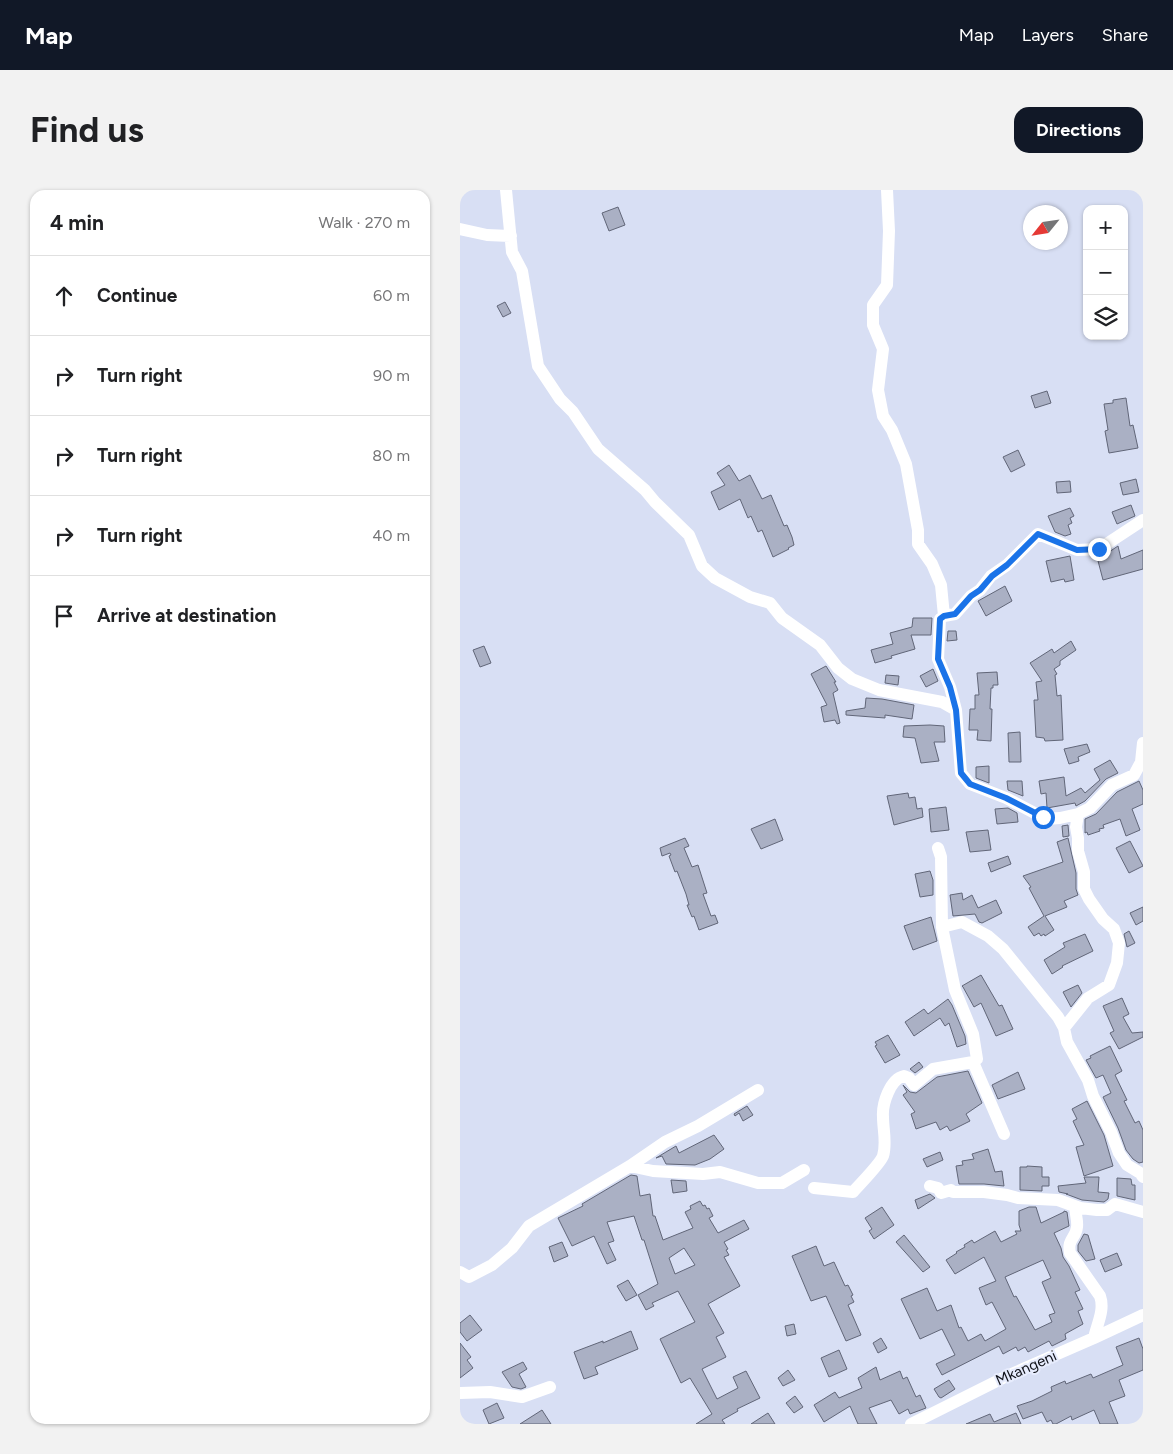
<!DOCTYPE html>
<meta charset="utf-8">
<style>
:root{--surface:#fff;--page:#f2f2f2;--text:#202124;--muted:#757577;--line:#e0e0e0;--accent:#111827}
body{margin:0;font-family:Figtree,sans-serif;background:var(--page);color:var(--text)}
.controls{position:absolute;right:15px;top:15px;display:grid;overflow:hidden;border-radius:10px;box-shadow:0 1px 4px #0004}
.controls button{width:45px;height:45px;display:grid;place-items:center;padding:0;border:0;border-bottom:1px solid var(--line);background:var(--surface);color:var(--text);font:25px sans-serif}
.compass{position:absolute;left:563px;top:15px;width:45px;height:45px;border-radius:50%;background:var(--surface);box-shadow:0 1px 4px #0004;rotate:240deg}
.stop{position:absolute;width:15px;height:15px;margin:-11px;border:4px solid #1a73e8;border-radius:50%;background:#fff}
.stop.end{background:#1a73e8;border-color:#fff;box-shadow:0 1px 5px #0008}
.list{margin:0;padding:0;list-style:none}
h2{display:flex;justify-content:space-between;align-items:center;height:65px;margin:0;padding:0 20px;font-size:21px}
h2 small{font-size:16px;font-weight:400;color:var(--muted)}
.list li{display:grid;grid-template-columns:32px 1fr auto;gap:15px;align-items:center;box-sizing:border-box;height:80px;padding:0 20px;border-top:1px solid var(--line)}
.list b{display:block;font-size:19px;white-space:nowrap}
.list em{font-size:16px;font-style:normal;color:var(--muted)}
.icon{flex:none;width:28px;height:28px;fill:none;stroke:currentColor;stroke-width:2;stroke-linecap:round;stroke-linejoin:round}
.map{position:relative;flex:none;width:683px;height:1234px;overflow:hidden;border-radius:15px}
header{display:flex;align-items:center;gap:30px;box-sizing:border-box;height:70px;padding:0 25px;background:var(--accent);color:#fff}
header strong{font-size:24px}
nav{display:flex;gap:28px;margin-inline-start:auto;font-size:18px}
.intro{display:flex;align-items:center;justify-content:space-between;box-sizing:border-box;height:120px;padding:0 30px}
h1{margin:0;font-size:35px}
.button{padding:12px 22px;border-radius:15px;background:var(--accent);color:#fff;font-size:18px;font-weight:700}
main{display:flex;gap:30px;padding:0 30px}
aside{flex:1;background:var(--surface);border-radius:15px;box-shadow:0 1px 4px #0004}
.map>svg:first-child{display:block}
</style>
<header>
<strong>Map</strong>
<nav><a>Map</a><a>Layers</a><a>Share</a></nav>
</header>
<div class="intro"><h1>Find us</h1><a class="button">Directions</a></div>
<main>
<aside>
<h2>4 min<small>Walk · 270 m</small></h2>
<ul class="list">
<li><svg class="icon" aria-label="ahead" viewBox="0 0 24 24"><path d="M12 20V5M6 11l6-6 6 6"/></svg><div><b>Continue</b></div><em>60 m</em></li>
<li><svg class="icon" aria-label="right" viewBox="0 0 24 24"><path d="M7 20v-9h11M14 6l5 5-5 5"/></svg><div><b>Turn right</b></div><em>90 m</em></li>
<li><svg class="icon" aria-label="right" viewBox="0 0 24 24"><path d="M7 20v-9h11M14 6l5 5-5 5"/></svg><div><b>Turn right</b></div><em>80 m</em></li>
<li><svg class="icon" aria-label="right" viewBox="0 0 24 24"><path d="M7 20v-9h11M14 6l5 5-5 5"/></svg><div><b>Turn right</b></div><em>40 m</em></li>
<li><svg class="icon" aria-label="arrive" viewBox="0 0 24 24"><path d="M6 21V4h12l-3 4 3 4H6"/></svg><div><b>Arrive at destination</b></div></li>
</ul>
</aside>
<div class="map">
<svg width="683" height="1234" viewBox="0 0 683 1234">
<rect width="100%" height="100%" fill="#d8dff4"/>
<path fill="#aab0c4" stroke="#616678" fill-rule="evenodd" d="M158,17L165,35L149,41L142,23Z
M45,112L51,123L43,127L37,116Z
M587,201L591,213L575,218L571,206Z
M666,208L670,236L673,235L678,258L649,263L645,241L648,240L644,214L653,213V210Z
M558,260L565,275L551,282L543,267Z
M269,275L279,291L290,285L302,309L311,305L324,336L327,335L332,347L334,355L328,358L329,359L313,367L302,340L298,342L291,326L288,328L280,309L259,320L251,302L265,295L257,283Z
M676,289L679,302L663,305L660,293Z
M610,291L611,302L597,303L596,292Z
M671,315L675,326L657,334L652,322Z
M610,318L614,326L610,328L612,333L608,335L611,344L605,346L595,342L588,326Z
M658,356L661,369L683,360V379L643,390L637,367L643,366Z
M610,366L614,390L605,392L604,389L591,392L586,371Z
M545,396L552,411L526,426L518,411Z
M453,428H472L471,445H451L455,459L431,466L432,468L415,473L411,460L433,454L430,443L452,437Z
M488,441H496L497,450L487,451Z
M611,451L616,460L600,471V475L594,479L597,484L595,485L597,506L601,505L603,550L585,551L584,548L576,547L574,510H578L576,492L582,491L570,473L592,459L594,463Z
M24,456L31,473L20,477L13,460Z
M366,476L376,492H374L378,500L373,503L380,533L377,534L375,530L364,532L361,517L367,515L351,484Z
M473,479L478,491L466,497L460,486Z
M537,482L538,495H533V498H531L530,519H532L531,551L517,550L518,540H509L510,519H515V505H519L517,483Z
M426,485L439,486L438,495L425,493Z
M406,508L422,509L454,515L452,529L425,525V528L386,525V521L405,518Z
M470,535L484,536L485,552H474L479,571L461,573L455,548L443,547L444,536Z
M560,542L561,572H549L548,543Z
M627,554L630,562L618,567L619,571L609,574L604,559Z
M650,570L658,583L646,589L625,611L616,616L615,613L587,618L586,603L581,604L579,591L604,587L606,606L621,598L625,603L640,590L634,579Z
M529,576V593L516,588V577Z
M547,591H562L563,606L548,600Z
M679,591L683,600V614L672,619L680,640L666,646L660,629L643,635L644,638L639,639L640,641L628,645L627,642L625,643V629L636,624L657,602Z
M448,603L449,608L455,607L457,619L462,618L463,627L434,635L427,606Z
M486,617L489,640L471,642L469,619Z
M548,618L557,623L558,632L537,634L535,619Z
M315,629L323,650L301,659L291,639Z
M608,635L609,646L603,647L602,636Z
M528,640L531,660L510,662L506,642Z
M225,648L229,656L224,658L232,677L238,675L247,703L243,704L251,726L255,725L258,733L239,740L234,726L232,727L227,715H229L226,704L217,681L215,682L209,666L211,665L210,663L202,666L200,658Z
M608,648L616,683V699L618,705L604,711L607,717L585,726L594,740L585,746L584,744L581,746L579,743L574,746L568,737L584,726L569,698L571,697L563,686L603,672L597,652Z
M670,651L683,676L669,683L656,658Z
M548,666L551,674L531,682L528,673Z
M470,681L473,690V705L460,707L455,684Z
M502,703L503,710L512,705L518,718L536,710L542,723L522,733L519,732L515,724L493,726L490,705Z
M683,717V731L676,735L670,723Z
M471,727L477,751L453,760L444,736Z
M669,741L675,753L667,757L664,744Z
M625,744L633,761L602,776L603,777L592,784L584,770L605,757L603,753Z
M521,785L539,816L542,815L553,839L536,846L521,813L514,817L503,797L502,796Z
M618,795L622,803L611,817L603,802Z
M662,808L669,824L663,827L672,843L683,842V847L659,859L650,843L654,841L643,816Z
M488,809L492,815L505,846L506,854L497,857L489,833L485,836L480,828L454,846L445,832L464,819L468,824Z
M428,845L440,865L425,873L415,856L417,855L415,852Z
M650,856L662,881L655,885L667,910L664,911L675,933L679,931L683,940V972L679,973L673,969L666,960L658,938L643,907L651,903L643,885L636,888L626,870L631,868L630,866Z
M459,872L463,877L455,883L450,879Z
M508,881L522,913L506,924L510,931L490,941L487,936L480,940L476,932L456,939L451,924L455,922L443,905L447,902L443,895L450,902L456,903L477,887Z
M558,882L565,899L538,909L532,895Z
M627,911L644,945L653,976L624,986L616,957L624,955L613,931L617,929L612,919Z
M287,916L293,925L283,931L279,923L275,926L274,924Z
M254,945L264,959L250,969L235,975L206,974L202,966L196,968L216,956L219,963Z
M528,959L535,982L542,981L544,996L524,994H499L496,976L503,975L502,971L514,969L512,964Z
M480,962L483,970L467,977L463,969Z
M567,976L582,977V987H589V996H582V1001L560,1000V977H567Z
M171,985L177,986L180,1006L190,1004L193,1026H195L203,1050L233,1038L225,1022L231,1019L230,1016L240,1011L243,1016L245,1015L247,1019L249,1018L253,1026L249,1028L258,1043L284,1030L289,1039L264,1052L268,1059L266,1060L269,1065L264,1067L280,1096L248,1114L264,1143L256,1147L266,1167L242,1179L257,1209L278,1198L273,1187L286,1181L300,1208L277,1219L278,1221L262,1230L265,1234H236L252,1224L230,1188L221,1193L200,1149L235,1132L218,1101L192,1113L194,1116L186,1120L178,1105L198,1094L184,1050H182L174,1026L147,1032L154,1051L148,1053L156,1070L147,1074L134,1046L112,1056L98,1028L123,1016L122,1014ZM224,1058L235,1075L215,1084L209,1068Z
M624,987H639L638,1002L649,1003L648,1009L644,1012L622,1010L606,1004H608L599,1002L598,996L626,993Z
M657,988L671,989L672,995H675V1010L657,1006Z
M211,990L226,991L227,1001L213,1003Z
M470,1004L475,1008L458,1019L455,1010Z
M422,1017L434,1035L414,1049L409,1041L412,1039L405,1028Z
M569,1017H576L581,1033L604,1022V1021L607,1022L609,1036L594,1043L601,1058L603,1067L609,1076L620,1100L615,1102L623,1119L618,1121L623,1134L605,1144L606,1149L592,1156L589,1151L568,1162L565,1157L558,1161L556,1157L543,1164L539,1156L482,1185L476,1174L495,1165L482,1139L460,1149L441,1109L467,1098L477,1121L491,1115L499,1138L501,1137L508,1151L521,1144L525,1151L546,1139L532,1112L526,1115L519,1098L536,1091L524,1067L495,1084L486,1070L497,1063L496,1062L505,1057L504,1055L512,1050L514,1053L535,1041L541,1052L557,1044L555,1041H561L559,1035V1021ZM583,1070L591,1088L582,1092L595,1123L589,1125L592,1132L575,1140L556,1106L554,1107L545,1087Z
M624,1044L628,1045L635,1069L626,1071L618,1061V1055Z
M444,1045L470,1077L463,1082L436,1052Z
M102,1052L108,1066L94,1072L89,1057Z
M356,1056L364,1076L374,1072L385,1096L388,1095L393,1105L391,1106L394,1112L388,1115L401,1145L386,1151L366,1106L351,1111L332,1066Z
M657,1063L662,1075L645,1082L640,1070Z
M168,1090L177,1105L166,1111L157,1096Z
M10,1125L22,1140L7,1151L0,1142V1133Z
M334,1134L336,1144L327,1146L325,1136Z
M171,1141L178,1159L135,1177L138,1184L124,1189L114,1162L143,1151V1153Z
M421,1148L427,1158L418,1163L413,1153Z
M679,1148L683,1159V1180L659,1190L665,1206L649,1212L658,1234H640L634,1220L612,1230L611,1226L596,1234H593L591,1230L587,1232L582,1222L563,1229L557,1216L572,1211L592,1201L591,1197L605,1191L606,1194L631,1184L633,1188L663,1175L656,1157Z
M0,1153L11,1167L7,1170L13,1178L0,1188Z
M379,1160L387,1179L369,1187L361,1168Z
M63,1172L67,1179L59,1184L66,1197L61,1199L52,1197L42,1182Z
M416,1177L420,1190L440,1181L443,1189L447,1187L456,1207L460,1205L466,1218L450,1224L448,1219L439,1224L431,1210L409,1218L417,1234H398L390,1216L364,1232L354,1215L375,1202L379,1208L402,1198L398,1188Z
M328,1180L335,1190L323,1196L318,1188Z
M489,1190L495,1199L481,1208L479,1207L474,1199Z
M335,1206L343,1217L334,1223L326,1213Z
M37,1213L44,1228L29,1234L23,1220Z
M82,1220L91,1234H60Z
M308,1223L315,1234H291Z
M556,1223L561,1234H506L530,1224L534,1232Z"/>
<g fill="none" stroke-linecap="round" stroke-linejoin="round">
<path stroke="#fff" stroke-width="12" d="M46,0L52,62L62,81L78,176L100,209L113,222L138,259L185,300L195,312L229,345L242,376L255,388L290,407L310,413L322,428L360,455L378,478L392,489L419,500L482,512L496,520L501,583L510,594L546,608L586,629L600,628L618,624
M427,0L429,41L427,95L413,115V135L423,159L418,200L423,226L432,240L446,274L458,340V354L472,374L481,395L484,426L480,429L478,469L490,497L496,520
M0,39L27,45L51,46
M484,426L495,424L511,406L520,400L531,386L547,375L578,344L617,360L639,359L683,330
M482,737L502,732L528,746L543,759L598,827L604,838L607,852L628,890L633,906L651,942L659,963L667,975L680,983L683,987
M604,838L628,808L649,795L657,773L659,753L654,739L643,729L629,709L624,699V682L618,661V648L616,637L618,624L630,618L652,595L674,585L681,572L683,553
M513,872L544,944
M170,976L193,981L243,984L260,982L298,993H322L344,980
M470,996L478,998L481,1003L491,1000L493,1002H524L547,1005L558,1008L598,1010L620,1018L637,1020H647L655,1014L683,1022
M354,998L393,1002C400,994 420,974 423,966C427,953 423,940 423,927C422,914 430,889 444,886L449,888L454,895L473,879L513,872L517,869L513,844L495,800L482,737L481,667L478,658
M615,1016C615,1023 618,1030 617,1037C616,1048 607,1049 610,1063L640,1106C645,1120 637,1134 634,1148
M0,1082L9,1087L32,1075L52,1058L69,1036L170,976L205,952L238,936L298,900
M0,1203L30,1202L62,1207L90,1197
M451,1234L547,1186L634,1148L683,1125"/>
</g>
<g fill="none" stroke-linecap="round" stroke-linejoin="round">
<path stroke="#1a73e8" stroke-width="6" d="M583,627L546,608L510,594L501,583L496,520L490,497L478,469L480,429L484,426L495,424L511,406L520,400L532,386L547,375L578,344L617,360L639,359"/>
</g>
<g text-anchor="middle" dominant-baseline="central" stroke-width="4" stroke-linejoin="round" paint-order="stroke">
<g font-size="15" fill="#101219" stroke="#e7ecfd">
<text transform="translate(566 1178) rotate(-24)">Mkangeni</text>
</g>
</g>
</svg>
<div class="controls">
<button>+</button>
<button>−</button>
<button><svg class="icon" aria-label="layers" viewBox="0 0 24 24"><path d="M12 4l9 5-9 5-9-5zM3 14l9 5 9-5"/></svg></button>
</div>
<svg class="compass" viewBox="-18 -18 36 36"><path d="M0-13l5 13h-10z" fill="#e53935"/><path d="M0 13l5-13h-10z" fill="#757577"/></svg>
<div class="stop" style="left:583px;top:627px"></div>
<div class="stop end" style="left:639px;top:359px"></div>
</div>
</main>
